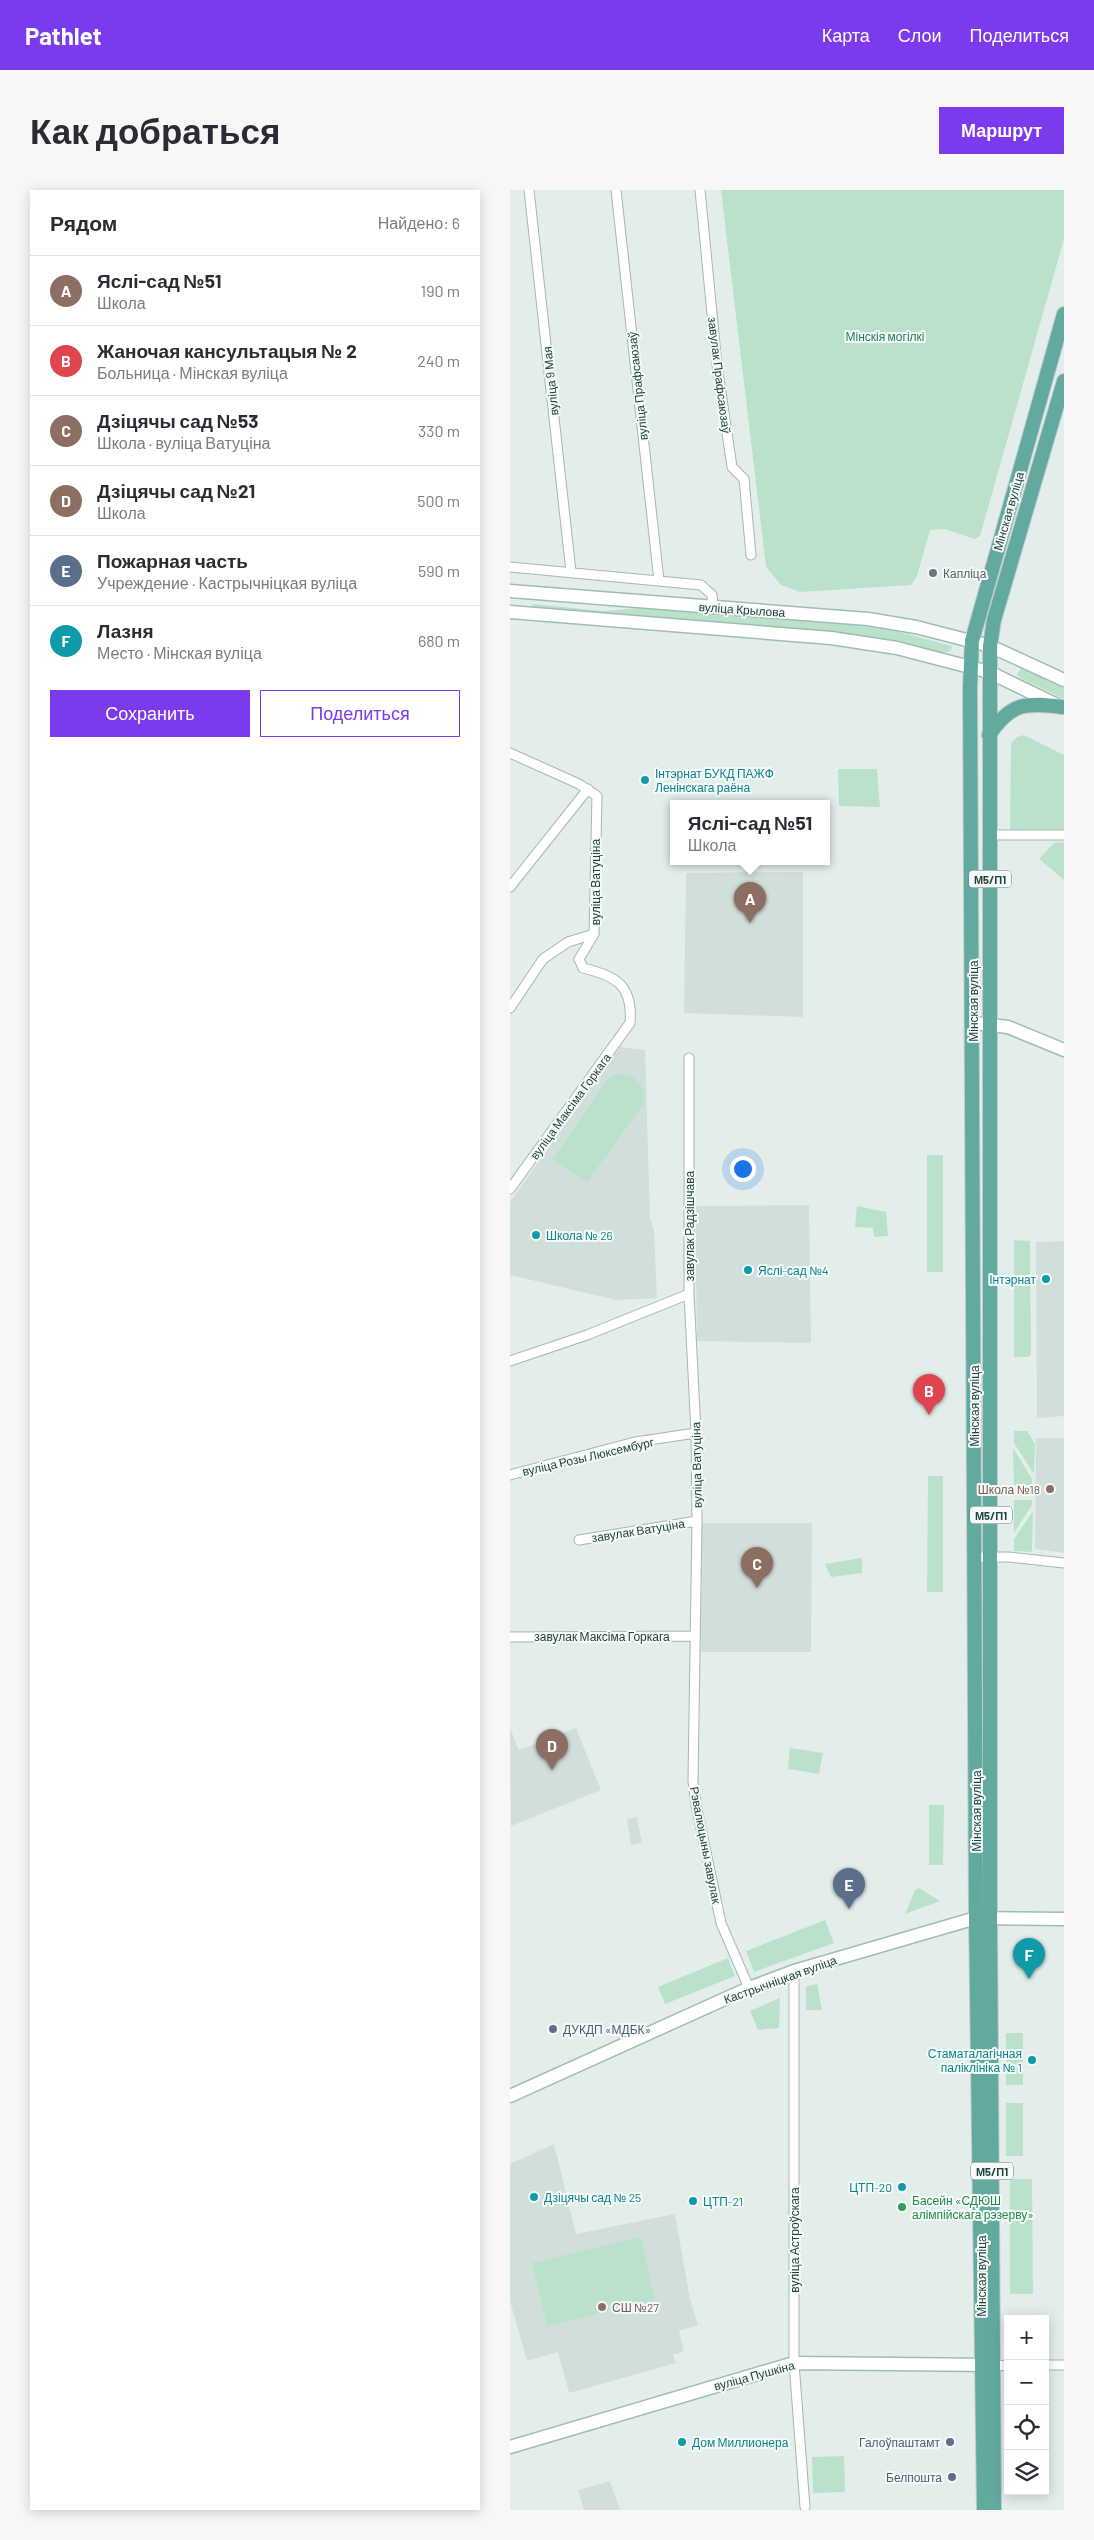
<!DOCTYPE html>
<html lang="ru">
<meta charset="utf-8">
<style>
:root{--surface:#fff;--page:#f7f7f7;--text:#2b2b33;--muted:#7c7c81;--line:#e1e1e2;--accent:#7c3aed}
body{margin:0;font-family:Barlow,sans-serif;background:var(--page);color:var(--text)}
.controls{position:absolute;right:15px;bottom:15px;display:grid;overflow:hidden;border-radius:0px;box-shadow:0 2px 12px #0003}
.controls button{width:45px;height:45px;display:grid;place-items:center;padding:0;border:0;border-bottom:1px solid var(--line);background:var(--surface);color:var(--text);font:25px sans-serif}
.you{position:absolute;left:232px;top:978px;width:18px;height:18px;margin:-12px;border:4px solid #fff;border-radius:50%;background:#1a73e8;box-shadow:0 0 0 8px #1a73e833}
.badge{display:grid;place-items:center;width:32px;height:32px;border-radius:50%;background:var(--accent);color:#fff;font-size:16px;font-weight:700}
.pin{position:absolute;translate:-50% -41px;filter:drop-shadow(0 1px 2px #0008)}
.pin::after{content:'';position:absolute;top:26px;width:18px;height:15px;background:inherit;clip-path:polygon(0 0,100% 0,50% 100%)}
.popup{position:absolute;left:160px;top:610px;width:160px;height:65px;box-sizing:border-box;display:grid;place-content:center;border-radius:0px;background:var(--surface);filter:drop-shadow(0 1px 4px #0005);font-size:16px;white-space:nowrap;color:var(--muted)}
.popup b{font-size:19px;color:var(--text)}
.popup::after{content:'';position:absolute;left:50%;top:100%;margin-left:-10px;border:10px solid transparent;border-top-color:var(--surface)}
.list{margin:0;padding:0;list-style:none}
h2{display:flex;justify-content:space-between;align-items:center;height:65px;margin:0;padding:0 20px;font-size:21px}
h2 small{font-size:16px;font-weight:400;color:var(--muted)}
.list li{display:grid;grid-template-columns:32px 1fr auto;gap:15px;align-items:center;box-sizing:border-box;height:70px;padding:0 20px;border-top:1px solid var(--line)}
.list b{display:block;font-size:19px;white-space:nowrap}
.list p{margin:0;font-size:16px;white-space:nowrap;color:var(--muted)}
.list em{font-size:16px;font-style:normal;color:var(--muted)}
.actions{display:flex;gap:10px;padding:15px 20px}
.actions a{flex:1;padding:11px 0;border:1px solid var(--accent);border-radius:0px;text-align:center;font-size:18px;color:var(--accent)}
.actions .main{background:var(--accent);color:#fff}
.icon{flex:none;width:28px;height:28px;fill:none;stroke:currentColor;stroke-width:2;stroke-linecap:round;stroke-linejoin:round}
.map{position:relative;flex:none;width:554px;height:2320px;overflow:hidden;border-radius:0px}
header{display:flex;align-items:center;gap:30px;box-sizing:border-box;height:70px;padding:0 25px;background:var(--accent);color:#fff}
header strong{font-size:24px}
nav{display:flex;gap:28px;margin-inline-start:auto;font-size:18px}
.intro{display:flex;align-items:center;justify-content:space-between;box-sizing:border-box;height:120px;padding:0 30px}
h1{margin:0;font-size:35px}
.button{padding:12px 22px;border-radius:0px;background:var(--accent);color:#fff;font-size:18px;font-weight:700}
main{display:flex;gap:30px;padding:0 30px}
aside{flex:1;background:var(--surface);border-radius:0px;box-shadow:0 2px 12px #0003}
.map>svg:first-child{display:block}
</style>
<header>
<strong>Pathlet</strong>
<nav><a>Карта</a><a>Слои</a><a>Поделиться</a></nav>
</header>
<div class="intro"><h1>Как добраться</h1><a class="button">Маршрут</a></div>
<main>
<aside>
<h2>Рядом<small>Найдено: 6</small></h2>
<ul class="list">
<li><span class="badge" style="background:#8d6e63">A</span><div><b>Яслі-сад №51</b><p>Школа</p></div><em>190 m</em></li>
<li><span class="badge" style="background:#e0444e">B</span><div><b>Жаночая кансультацыя № 2</b><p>Больница · Мінская вуліца</p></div><em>240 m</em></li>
<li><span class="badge" style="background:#8d6e63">C</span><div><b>Дзіцячы сад №53</b><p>Школа · вуліца Ватуціна</p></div><em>330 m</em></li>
<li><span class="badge" style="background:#8d6e63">D</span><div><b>Дзіцячы сад №21</b><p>Школа</p></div><em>500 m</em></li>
<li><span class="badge" style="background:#5c6f8a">E</span><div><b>Пожарная часть</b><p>Учреждение · Кастрычніцкая вуліца</p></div><em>590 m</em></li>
<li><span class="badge" style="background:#0f9aa8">F</span><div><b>Лазня</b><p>Место · Мінская вуліца</p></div><em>680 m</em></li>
</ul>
<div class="actions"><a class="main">Сохранить</a><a>Поделиться</a></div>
</aside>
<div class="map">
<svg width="554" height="2320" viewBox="0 0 554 2320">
<rect width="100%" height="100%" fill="#e3eeeb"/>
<path fill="#d1dfda" d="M293,682V827L174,823L176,683Z
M110,857L135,860L140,1028L144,1041L147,1108L106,1110L0,1085V1012Z
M299,1015L301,1153L187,1151L185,1016Z
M554,1051V1226L527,1228L526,1052Z
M526,1248H554V1363L525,1359Z
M192,1333H302L301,1462H191Z
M0,1538L9,1560L66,1538L91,1600L1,1636Z
M127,1627L132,1653L121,1655L117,1629Z
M44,1954L66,2044L165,2024L180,2109L188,2135L169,2141L174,2161L163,2165L166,2173L59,2203L48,2162L17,2171L0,2111V1974Z
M100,2291L110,2320H74L68,2300Z"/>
<path fill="#bae2ca" d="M211,0H554V49L470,346L465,349L435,339L420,340L407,386L401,395L290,402L271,395L256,377Z
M23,414L93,421L130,418L324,432L386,441L442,456L441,461L432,463L352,446L22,417Z
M511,478L554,498V509L510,488L507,484Z
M514,545L554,565V641L500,642L501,553L507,547Z
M328,579H367L370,617L329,616Z
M554,652V690L529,669L544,653Z
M107,884C127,884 137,896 133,915L77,992L42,970L98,889Z
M417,965H433V1082H417Z
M347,1016L376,1022L378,1046L364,1047L363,1038L345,1037Z
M504,1050L520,1051L521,1164L518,1167H504Z
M504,1241H517L525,1254L524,1284L504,1253Z
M503,1258L522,1289V1295H504Z
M418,1286H433V1402H417Z
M504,1310H522V1315L504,1343Z
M523,1321L522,1362L504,1361V1349Z
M352,1368V1383L321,1387L315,1374Z
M280,1558L313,1563L309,1584L278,1579Z
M419,1615H434L433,1675H419Z
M409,1698L430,1711L395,1724L405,1700Z
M315,1730L324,1753L244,1782L236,1761Z
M218,1768L225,1786L155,1814L148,1797Z
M307,1794L312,1820H296V1797Z
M270,1808L269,1838L248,1840L240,1821Z
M496,1843H513V1895H496Z
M496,1913H513V1966H496Z
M500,1989H522L523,2104H500Z
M131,2047L145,2110L37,2136L22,2073Z
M334,2266L335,2302L303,2303L302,2267Z"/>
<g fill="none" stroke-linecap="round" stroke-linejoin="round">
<defs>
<path id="minor" d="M19,0L61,382
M106,0L149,391
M190,0L207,175L222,277L234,289L241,365
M0,377L191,395L202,405L203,417
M0,563L69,594L87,606L84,744L69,769L73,778C107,786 123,796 120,833L0,999
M479,645H554
M0,697L78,599
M0,818L33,769L58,752L84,744
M179,868V1104L186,1243L187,1331L183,1591L186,1615L211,1733L239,1798
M0,1171L77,1145L179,1104
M0,1285L125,1252L186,1243
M69,1350L187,1331
M465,1367H499L554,1373
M0,1447L184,1446
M284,1781V2173L295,2317
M482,2175L498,2176
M535,2175H554"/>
<path id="secondary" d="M0,401L358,429L406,437L480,456L554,490
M0,422L321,448L387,458L479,482L547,515
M463,833L498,837L554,860
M0,1906L239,1798L284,1781L466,1728L554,1729
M0,2257L284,2173L482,2175"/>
<path id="primary" d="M479,545C500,513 516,512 552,517
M474,2320L466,1728L460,498L462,451L469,426L554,124
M484,2320L480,1727V456L484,430L554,191"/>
</defs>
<use href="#minor" stroke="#a5b7b3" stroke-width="11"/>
<use href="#secondary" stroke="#a0bcb5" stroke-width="15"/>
<use href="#primary" stroke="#c1cac9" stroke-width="16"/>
<use href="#minor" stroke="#fff" stroke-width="9"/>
<use href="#secondary" stroke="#fff" stroke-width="12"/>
<use href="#primary" stroke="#62a9a0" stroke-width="14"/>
</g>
<circle fill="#6b7280" stroke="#f4faf8" stroke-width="2" cx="423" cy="383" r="5"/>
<g fill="#0f9aa8" stroke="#f4faf8" stroke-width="2">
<circle cx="135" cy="590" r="5"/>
<circle cx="26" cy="1045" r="5"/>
<circle cx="238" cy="1080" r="5"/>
<circle cx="536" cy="1089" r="5"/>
<circle cx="522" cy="1870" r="5"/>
<circle cx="392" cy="1997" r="5"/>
<circle cx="24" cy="2007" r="5"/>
<circle cx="183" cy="2011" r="5"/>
<circle cx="172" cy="2252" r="5"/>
</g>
<g fill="#8d6e63" stroke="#f4faf8" stroke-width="2">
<circle cx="540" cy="1299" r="5"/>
<circle cx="92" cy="2117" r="5"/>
</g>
<g fill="#5c6f8a" stroke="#f4faf8" stroke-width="2">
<circle cx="43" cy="1839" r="5"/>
<circle cx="440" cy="2252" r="5"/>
<circle cx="442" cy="2287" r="5"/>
</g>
<circle fill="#2e9e5b" stroke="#f4faf8" stroke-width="2" cx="392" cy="2017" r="5"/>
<g text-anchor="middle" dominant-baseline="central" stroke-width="4" stroke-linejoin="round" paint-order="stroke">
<g fill="#f4faf8" stroke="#607975" stroke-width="1">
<rect x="459" y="680.5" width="42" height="17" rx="4"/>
<rect x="460" y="1316.5" width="42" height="17" rx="4"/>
<rect x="461" y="1972.5" width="42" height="17" rx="4"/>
</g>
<g font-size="11" font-weight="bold" fill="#20423d">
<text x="480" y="689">М5/П1</text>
<text x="481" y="1325">М5/П1</text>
<text x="482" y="1981">М5/П1</text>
</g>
<g font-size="12" fill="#257e53" stroke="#f4faf8">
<text x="375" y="146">Мінскія могілкі</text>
</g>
<g font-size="12" fill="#20423d" stroke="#f4faf8">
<text transform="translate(210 185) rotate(83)">завулак Прафсаюзаў</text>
<text transform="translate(40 191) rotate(-96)">вуліца 9 Мая</text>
<text transform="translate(127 196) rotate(-96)">вуліца Прафсаюзаў</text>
<text transform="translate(498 321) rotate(-74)">Мінская вуліца</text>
<text transform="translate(232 419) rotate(4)">вуліца Крылова</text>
<text transform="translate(85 692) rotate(-90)">вуліца Ватуціна</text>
<text transform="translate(463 811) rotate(-90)">Мінская вуліца</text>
<text transform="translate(60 916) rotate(-54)">вуліца Максіма Горкага</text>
<text transform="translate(179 1036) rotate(-90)">завулак Радзішчава</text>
<text transform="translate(464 1216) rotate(-90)">Мінская вуліца</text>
<text transform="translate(78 1266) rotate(-13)">вуліца Розы Люксембург</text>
<text transform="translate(186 1275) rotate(-91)">вуліца Ватуціна</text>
<text transform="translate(128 1340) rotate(-9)">завулак Ватуціна</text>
<text x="92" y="1446">завулак Максіма Горкага</text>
<text transform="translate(466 1621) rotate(-90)">Мінская вуліца</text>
<text transform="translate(196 1655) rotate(79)">Рэвалюцыны завулак</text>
<text transform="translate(270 1789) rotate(-20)">Кастрычніцкая вуліца</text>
<text transform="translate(284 2050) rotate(-90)">вуліца Астроўскага</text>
<text transform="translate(471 2086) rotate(-90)">Мінская вуліца</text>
<text transform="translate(244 2185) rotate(-15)">вуліца Пушкіна</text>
</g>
<g font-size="12" fill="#5b616d" stroke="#f4faf8" text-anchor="start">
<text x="433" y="383">Капліца</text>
</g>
<g font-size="12" fill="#0d838f" stroke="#f4faf8" text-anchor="start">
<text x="145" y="583">Інтэрнат БУКД ПАЖФ<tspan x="145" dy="14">Ленінскага раёна</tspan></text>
<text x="36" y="1045">Школа № 26</text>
<text x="248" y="1080">Яслі-сад №4</text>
<text x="526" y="1089" text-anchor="end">Інтэрнат</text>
<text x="512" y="1863" text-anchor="end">Стаматалагічная<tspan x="512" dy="14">паліклініка № 1</tspan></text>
<text x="382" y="1997" text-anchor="end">ЦТП-20</text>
<text x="34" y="2007">Дзіцячы сад № 25</text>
<text x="193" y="2011">ЦТП-21</text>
<text x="182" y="2252">Дом Миллионера</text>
</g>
<g font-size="12" fill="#785e54" stroke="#f4faf8" text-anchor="end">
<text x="530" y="1299">Школа №18</text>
<text x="102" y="2117" text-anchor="start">СШ №27</text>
</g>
<g font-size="12" fill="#4e5e75" stroke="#f4faf8" text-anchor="end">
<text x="53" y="1839" text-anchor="start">ДУКДП «МДБК»</text>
<text x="430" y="2252">Галоўпаштамт</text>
<text x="432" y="2287">Белпошта</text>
</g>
<g font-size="12" fill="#27864d" stroke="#f4faf8" text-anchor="start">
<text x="402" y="2010">Басейн «СДЮШ<tspan x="402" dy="14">алімпійскага рэзерву»</tspan></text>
</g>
</g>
</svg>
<div class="controls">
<button>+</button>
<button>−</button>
<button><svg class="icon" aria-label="locate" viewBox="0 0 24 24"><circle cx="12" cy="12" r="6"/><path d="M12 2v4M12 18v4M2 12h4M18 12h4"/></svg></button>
<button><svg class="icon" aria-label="layers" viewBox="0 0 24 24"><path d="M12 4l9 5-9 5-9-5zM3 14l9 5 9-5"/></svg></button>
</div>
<div class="you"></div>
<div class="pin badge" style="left:240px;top:733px;background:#8d6e63">A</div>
<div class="popup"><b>Яслі-сад №51</b>Школа</div>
<div class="pin badge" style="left:419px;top:1225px;background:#e0444e">B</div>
<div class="pin badge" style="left:247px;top:1398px;background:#8d6e63">C</div>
<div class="pin badge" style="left:42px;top:1580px;background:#8d6e63">D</div>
<div class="pin badge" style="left:339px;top:1719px;background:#5c6f8a">E</div>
<div class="pin badge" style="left:519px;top:1789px;background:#0f9aa8">F</div>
</div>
</main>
